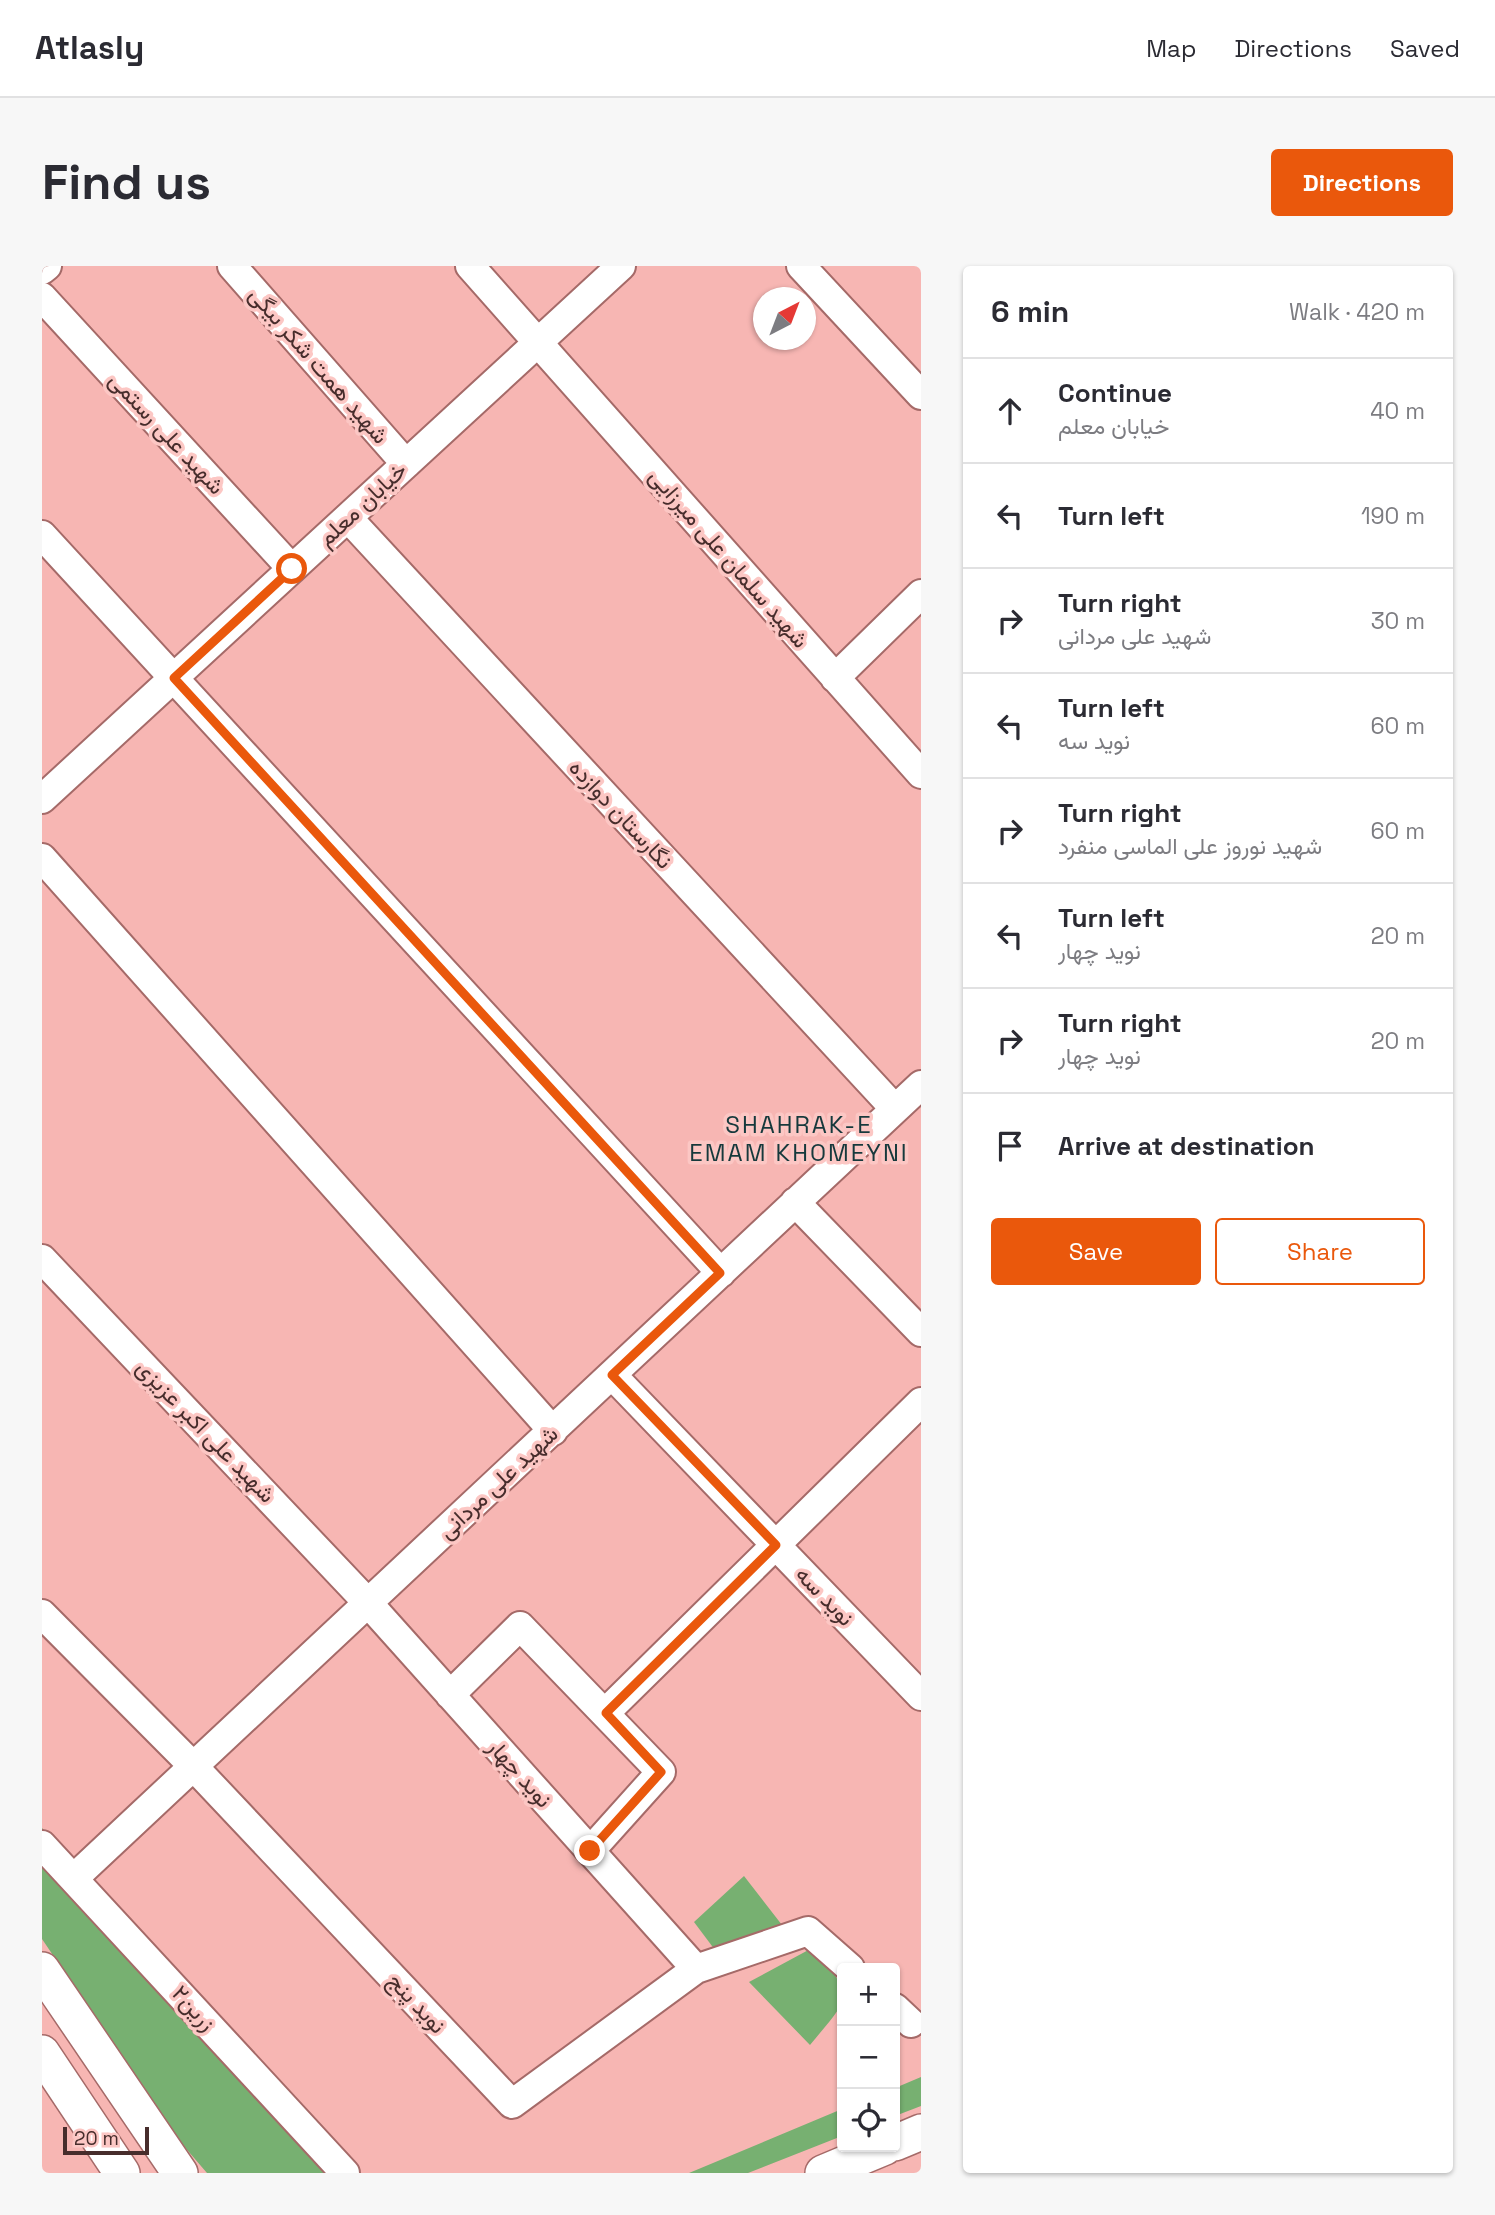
<!DOCTYPE html>
<meta charset="utf-8">
<style>
:root{--surface:#fff;--page:#f7f7f7;--text:#2b2b33;--muted:#7c7c81;--line:#e1e1e2;--accent:#ea580c}
body{margin:0;font-family:"Space Grotesk",Vazirmatn,sans-serif;background:var(--page);color:var(--text)}
.controls{position:absolute;right:21px;bottom:21px;display:grid;overflow:hidden;border-radius:7px;box-shadow:0 2px 5px #0004}
.controls button{width:63px;height:63px;display:grid;place-items:center;padding:0;border:0;border-bottom:2px solid var(--line);background:var(--surface);color:var(--text);font:35px sans-serif}
.compass{position:absolute;left:711px;top:21px;width:63px;height:63px;border-radius:50%;background:var(--surface);box-shadow:0 2px 5px #0004;rotate:42deg}
.scale{position:absolute;left:21px;bottom:18px;width:86px;box-sizing:border-box;padding-left:7px;border:4px solid #472d2c;border-top:0;font-size:19px;line-height:24px;white-space:nowrap;color:#472d2c;-webkit-text-stroke:5px #fcc7c4;paint-order:stroke}
.stop{position:absolute;width:21px;height:21px;margin:-16px;border:5px solid #ea580c;border-radius:50%;background:#fff}
.stop.end{background:#ea580c;border-color:#fff;box-shadow:0 2px 7px #0008}
.list{margin:0;padding:0;list-style:none}
h2{display:flex;justify-content:space-between;align-items:center;height:91px;margin:0;padding:0 28px;font-size:30px}
h2 small{font-size:23px;font-weight:400;color:var(--muted)}
.list li{display:grid;grid-template-columns:46px 1fr auto;gap:21px;align-items:center;box-sizing:border-box;height:105px;padding:0 28px;border-top:2px solid var(--line)}
.list b{display:block;font-size:26px;white-space:nowrap}
.list p{margin:0;font-size:23px;white-space:nowrap;color:var(--muted)}
.list em{font-size:23px;font-style:normal;color:var(--muted)}
.actions{display:flex;gap:14px;padding:21px 28px}
.actions a{flex:1;padding:16px 0;border:2px solid var(--accent);border-radius:7px;text-align:center;font-size:24px;color:var(--accent)}
.actions .main{background:var(--accent);color:#fff}
.icon{flex:none;width:38px;height:38px;fill:none;stroke:currentColor;stroke-width:2;stroke-linecap:round;stroke-linejoin:round}
.map{position:relative;flex:none;width:879px;height:1907px;overflow:hidden;border-radius:7px}
header{display:flex;align-items:center;gap:42px;box-sizing:border-box;height:98px;padding:0 35px;background:var(--surface);border-bottom:2px solid var(--line)}
header strong{font-size:33px}
nav{display:flex;gap:38px;margin-inline-start:auto;font-size:24px}
.intro{display:flex;align-items:center;justify-content:space-between;box-sizing:border-box;height:168px;padding:0 42px}
h1{margin:0;font-size:49px}
.button{padding:18px 32px;border-radius:7px;background:var(--accent);color:#fff;font-size:24px;font-weight:700}
main{display:flex;gap:42px;padding:0 42px}
aside{flex:1;background:var(--surface);border-radius:7px;box-shadow:0 2px 5px #0004}
.map>svg:first-child{display:block}
</style>
<header>
<strong>Atlasly</strong>
<nav><a>Map</a><a>Directions</a><a>Saved</a></nav>
</header>
<div class="intro"><h1>Find us</h1><a class="button">Directions</a></div>
<main>
<div class="map">
<svg width="879" height="1907" viewBox="0 0 879 1907">
<rect width="100%" height="100%" fill="#f7b6b3"/>
<path fill="#77b071" d="M0,1562L317,1907H165L134,1871L0,1673Z
M702,1610L740,1659L676,1688L652,1656Z
M772,1681C813,1734 809,1729 768,1779L707,1716Z
M879,1811V1840L853,1850V1822Z
M800,1843V1870L706,1907H647Z"/>
<g fill="none" stroke-linecap="round" stroke-linejoin="round">
<defs>
<path id="minor" d="M190,0L364,198
M428,0L879,508
M759,0L879,129
M0,4L5,0
M0,31L250,303
M306,252L853,843
M0,269L679,1007
M793,412L879,328
M0,533L579,0
M0,592L511,1165
M753,936L879,1066
M0,993L327,1338L654,1703
M570,1109L879,1430
M0,1348L153,1502L470,1838L654,1703L766,1665L808,1702
M408,1429L478,1360L619,1506L548,1585
M564,1446L879,1136
M0,1579L303,1907
M32,1612L879,819
M853,1742L869,1757"/>
<path id="major" d="M0,1704L138,1907
M0,1787L80,1907
M853,1877L879,1866
M781,1907L843,1881"/>
</defs>
<use href="#minor" stroke="#a56a68" stroke-width="32"/>
<use href="#major" stroke="#a56a68" stroke-width="38"/>
<use href="#minor" stroke="#fff" stroke-width="28"/>
<use href="#major" stroke="#fff" stroke-width="35"/>
</g>
<g fill="none" stroke-linecap="round" stroke-linejoin="round">
<path stroke="#ea580c" stroke-width="9" d="M250,303L132,412L678,1007L570,1109L734,1279L564,1447L619,1506L548,1585"/>
</g>
<g text-anchor="middle" dominant-baseline="central" stroke-width="7" stroke-linejoin="round" paint-order="stroke">
<g font-size="23" fill="#472d2c" stroke="#fcc7c4">
<text transform="translate(277 99) rotate(49)">شهید همت شکر بیگی</text>
<text transform="translate(125 167) rotate(47)">شهید علی رستمی</text>
<text transform="translate(320 238) rotate(-43)">خیابان معلم</text>
<text transform="translate(687 292) rotate(49)">شهید سلمان علی میرزایی</text>
<text transform="translate(579 548) rotate(47)">نگارستان دوازده</text>
<text transform="translate(164 1165) rotate(46)">شهید علی اکبر عزیزی</text>
<text transform="translate(456 1216) rotate(-43)">شهید علی مردانی</text>
<text transform="translate(783 1330) rotate(46)">نوید سه</text>
<text transform="translate(478 1507) rotate(48)">نوید چهار</text>
<text transform="translate(375 1737) rotate(47)">نوید پنج</text>
<text transform="translate(152 1742) rotate(48)">زرین۲</text>
</g>
<g font-size="24" letter-spacing="2" fill="#16393c" stroke="#fcc7c4">
<text x="757" y="858">SHAHRAK-E<tspan x="757" dy="28">EMAM KHOMEYNI</tspan></text>
</g>
</g>
</svg>
<div class="controls">
<button>+</button>
<button>−</button>
<button><svg class="icon" aria-label="locate" viewBox="0 0 24 24"><circle cx="12" cy="12" r="6"/><path d="M12 2v4M12 18v4M2 12h4M18 12h4"/></svg></button>
</div>
<svg class="compass" viewBox="-18 -18 36 36"><path d="M0-13l5 13h-10z" fill="#e53935"/><path d="M0 13l5-13h-10z" fill="#7c7c81"/></svg>
<div class="scale">20 m</div>
<div class="stop" style="left:250px;top:303px"></div>
<div class="stop end" style="left:548px;top:1585px"></div>
</div>
<aside>
<h2>6 min<small>Walk · 420 m</small></h2>
<ul class="list">
<li><svg class="icon" aria-label="ahead" viewBox="0 0 24 24"><path d="M12 20V5M6 11l6-6 6 6"/></svg><div><b>Continue</b><p>خیابان معلم</p></div><em>40 m</em></li>
<li><svg class="icon" aria-label="left" viewBox="0 0 24 24"><path d="M17 20v-9H6M10 6l-5 5 5 5"/></svg><div><b>Turn left</b></div><em>190 m</em></li>
<li><svg class="icon" aria-label="right" viewBox="0 0 24 24"><path d="M7 20v-9h11M14 6l5 5-5 5"/></svg><div><b>Turn right</b><p>شهید علی مردانی</p></div><em>30 m</em></li>
<li><svg class="icon" aria-label="left" viewBox="0 0 24 24"><path d="M17 20v-9H6M10 6l-5 5 5 5"/></svg><div><b>Turn left</b><p>نوید سه</p></div><em>60 m</em></li>
<li><svg class="icon" aria-label="right" viewBox="0 0 24 24"><path d="M7 20v-9h11M14 6l5 5-5 5"/></svg><div><b>Turn right</b><p>شهید نوروز علی الماسی منفرد</p></div><em>60 m</em></li>
<li><svg class="icon" aria-label="left" viewBox="0 0 24 24"><path d="M17 20v-9H6M10 6l-5 5 5 5"/></svg><div><b>Turn left</b><p>نوید چهار</p></div><em>20 m</em></li>
<li><svg class="icon" aria-label="right" viewBox="0 0 24 24"><path d="M7 20v-9h11M14 6l5 5-5 5"/></svg><div><b>Turn right</b><p>نوید چهار</p></div><em>20 m</em></li>
<li><svg class="icon" aria-label="arrive" viewBox="0 0 24 24"><path d="M6 21V4h12l-3 4 3 4H6"/></svg><div><b>Arrive at destination</b></div></li>
</ul>
<div class="actions"><a class="main">Save</a><a>Share</a></div>
</aside>
</main>
